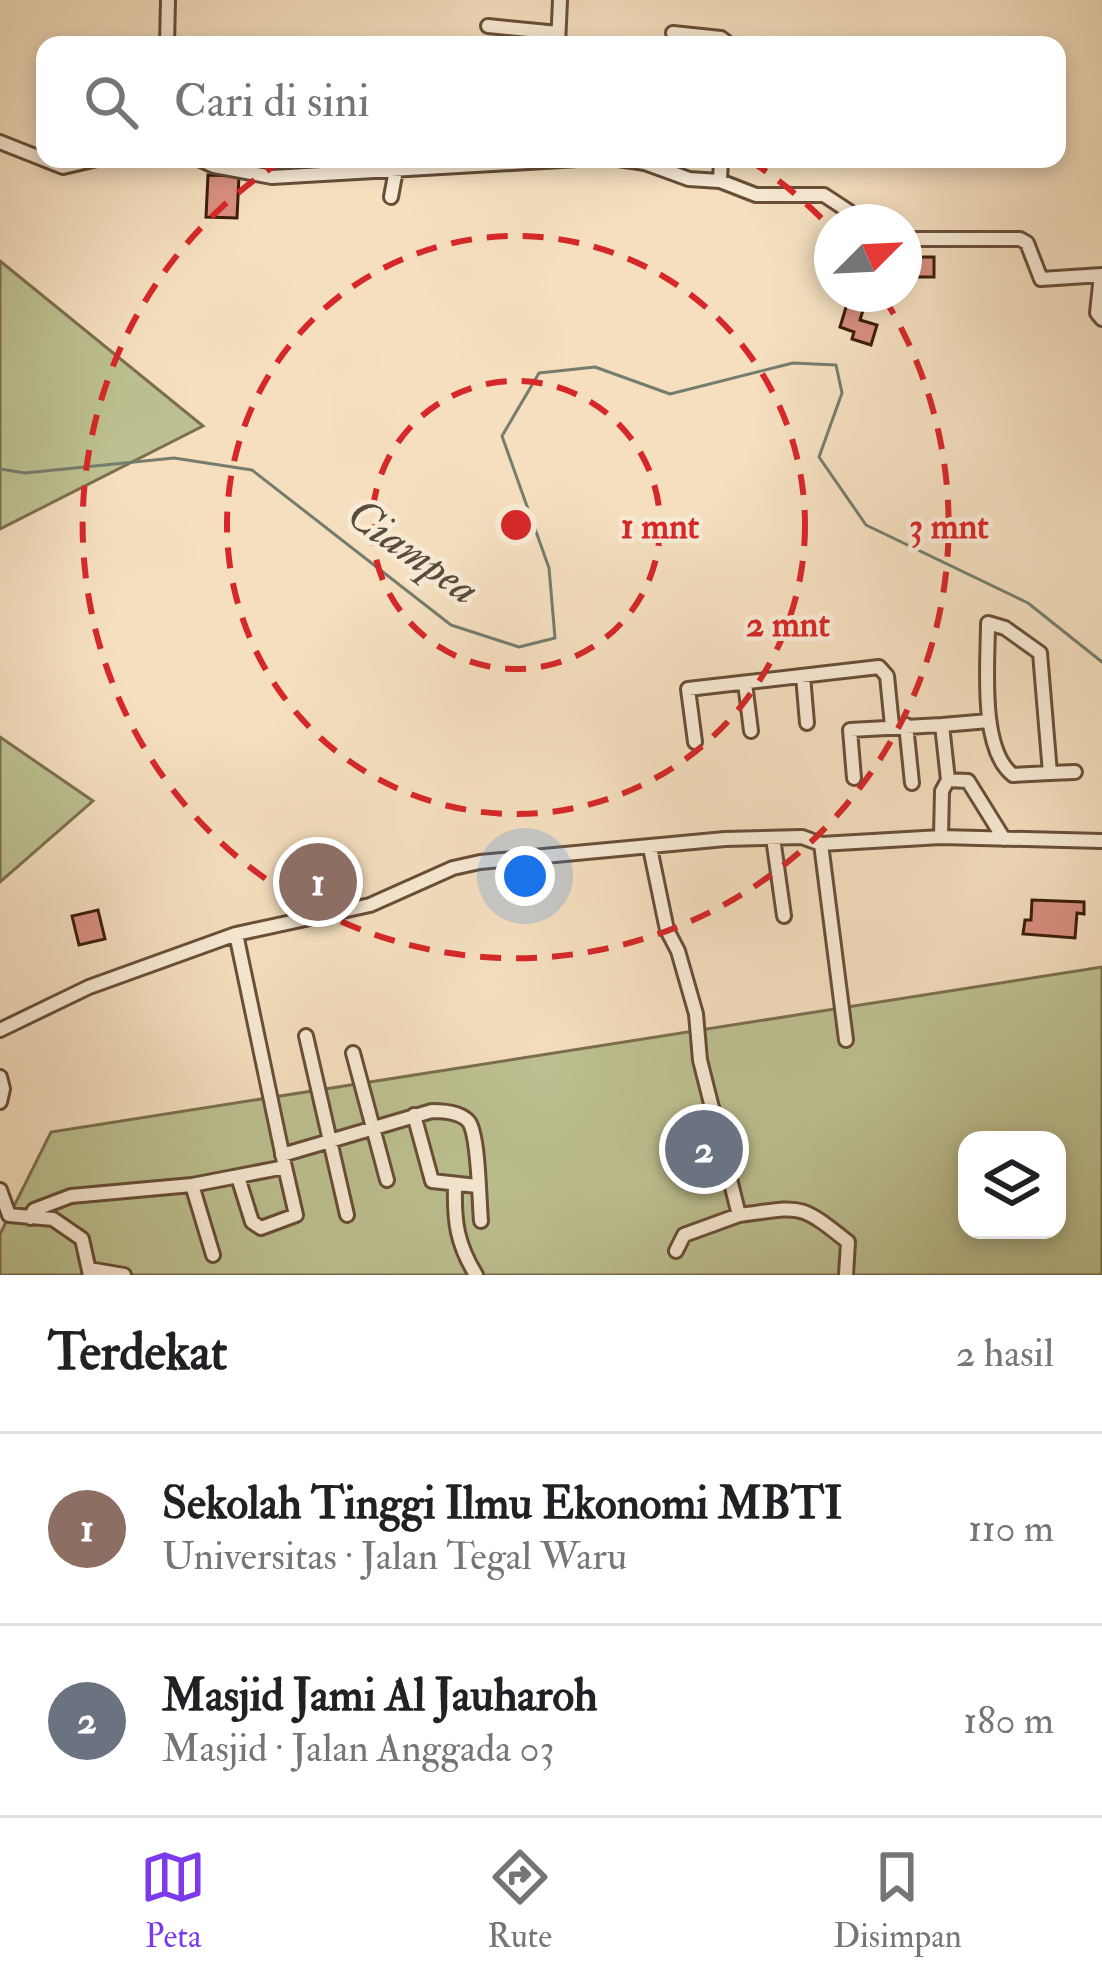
<!DOCTYPE html>
<html lang="id">
<meta charset="utf-8">
<style>
:root{--surface:#fff;--page:#f2f2f2;--text:#202124;--muted:#757577;--line:#e0e0e0;--accent:#7c3aed}
body{margin:0;font-family:"IM FELL Double Pica",serif;background:var(--page);color:var(--text)}
.controls{position:absolute;right:36px;bottom:36px;display:grid;overflow:hidden;border-radius:24px;box-shadow:0 6px 18px #0003}
.controls button{width:108px;height:108px;display:grid;place-items:center;padding:0;border:0;border-bottom:3px solid var(--line);background:var(--surface);color:var(--text);font:60px sans-serif}
.compass{position:absolute;left:814px;top:204px;width:108px;height:108px;border-radius:50%;background:var(--surface);box-shadow:0 6px 18px #0003;rotate:66deg}
.you{position:absolute;left:525px;top:876px;width:42px;height:42px;margin:-30px;border:9px solid #fff;border-radius:50%;background:#1a73e8;box-shadow:0 0 0 18px #1a73e833}
.badge{display:grid;place-items:center;width:78px;height:78px;border-radius:50%;background:var(--accent);color:#fff;font-size:39px;font-weight:700}
.pin{position:absolute;translate:-50% -50%;border:6px solid #fff;box-shadow:0 3px 12px #0006}
.list{margin:0;padding:0;list-style:none}
h2{display:flex;justify-content:space-between;align-items:center;height:156px;margin:0;padding:0 48px;font-size:51px}
h2 small{font-size:39px;font-weight:400;color:var(--muted)}
.list li{display:grid;grid-template-columns:78px 1fr auto;gap:36px;align-items:center;box-sizing:border-box;height:192px;padding:0 48px;border-top:3px solid var(--line)}
.list b{display:block;font-size:45px;white-space:nowrap}
.list p{margin:0;font-size:39px;white-space:nowrap;color:var(--muted)}
.list em{font-size:39px;font-style:normal;color:var(--muted)}
.icon{flex:none;width:66px;height:66px;fill:none;stroke:currentColor;stroke-width:2;stroke-linecap:round;stroke-linejoin:round}
.map{position:relative;flex:none;width:1102px;height:1275px;overflow:hidden}
.search{position:absolute;background:var(--surface);box-shadow:0 6px 18px #0003;left:36px;right:36px;top:36px;height:132px;display:flex;align-items:center;gap:30px;box-sizing:border-box;padding:0 42px;border-radius:24px;color:var(--muted);font-size:45px}
.sheet{height:540px;background:var(--surface)}
nav{display:flex;justify-content:space-around;align-items:center;box-sizing:border-box;height:168px;border-top:3px solid var(--line);background:var(--surface);font-size:33px;color:var(--muted)}
nav a{display:grid;justify-items:center;gap:6px}
nav .on{color:var(--accent)}
.map>svg:first-child{display:block}
</style>
<div class="map">
<svg width="1102" height="1275" viewBox="0 0 1102 1275">
<rect width="100%" height="100%" fill="#f5dfbf"/>
<filter id="stains"><feTurbulence type="fractalNoise" baseFrequency=".00167" numOctaves="4"/><feColorMatrix values="0 0 0 0 .2 0 0 0 0 .09 0 0 0 0 .02 0 0 0 .5 -.17"/></filter>
<radialGradient id="worn" r=".72"><stop offset=".6" stop-color="#630" stop-opacity="0"/><stop offset="1" stop-color="#630" stop-opacity=".3"/></radialGradient>
<path fill="#bdc191" stroke="#7c6f4e" stroke-width="3" fill-rule="evenodd" d="M0,261L203,426L0,529Z
M0,737L93,801L0,882Z
M1102,967V1275H0V1234L51,1132ZM967,1140H1057V1230H967Z"/>
<g fill="none" stroke-linecap="round" stroke-linejoin="round">
<path stroke="#757d6e" stroke-width="3" d="M0,469L25,473L174,458L252,470L451,625L519,647L555,638L549,568L502,436L539,373L595,367L670,394L793,363L836,365L842,393L819,457L866,525L1028,603L1102,662"/>
</g>
<path fill="#d98f80" stroke="#3a1d0a" stroke-width="3" d="M208,175L239,176L237,218L206,217Z
M904,257H934V277H904Z
M850,294H868L860,320L877,325L871,345L852,339L854,332L840,327Z
M1032,900L1084,902V914L1077,913L1075,938L1023,934L1025,920H1031Z
M98,910L105,939L79,945L72,916Z
M684,1131H715L718,1166H686Z"/>
<g fill="none" stroke-linecap="round" stroke-linejoin="round">
<defs>
<path id="street" d="M488,26L558,33
M673,33L721,38L730,45
M167,45L168,0
M558,45L560,0
M0,142L63,167L97,159
M199,159L214,166L272,177L578,159
M618,159L645,163L689,179L720,181L756,195H824L865,222
M720,181L721,159
M391,197L396,170
M904,239H1020L1027,243L1041,279L1102,275
M1101,275L1097,313L1102,319
M988,623L1005,628L1040,653L1050,773L1013,775C979,749 988,662 988,623Z
M803,676L807,723
M745,683L751,731
M906,725L912,783
M942,725L989,721
M695,742L688,689L879,667L887,676L892,726
M1050,773L1075,772
M854,778L850,730L942,725L948,780L968,781L1004,839
M941,837L942,791L948,780
M773,838L784,916
M821,844L846,1040
M650,848L667,930L678,951L696,1014L700,1060L739,1215C802,1207 798,1202 848,1242L846,1275
M0,1030L89,987L236,934L370,905L453,868L480,862L725,839L802,837L821,844L941,837L1102,841
M306,1036L347,1215
M353,1053L387,1180
M0,1077L3,1089L0,1102
M414,1115L432,1181L477,1186
M282,1155L432,1111C444,1111 461,1112 469,1122C479,1137 479,1201 481,1221
M238,1177L252,1222L261,1228L296,1215L285,1167
M192,1185L213,1255
M455,1186C454,1222 457,1244 476,1275
M0,1190L9,1215L53,1219L82,1239L90,1275
M30,1218L34,1210L71,1196L192,1185L285,1167L236,934
M676,1251L684,1235L739,1215
M89,1269L124,1275"/>
</defs>
<use href="#street" stroke="#694e37" stroke-width="18"/>
<use href="#street" stroke="#f8ead5" stroke-width="12"/>
</g>
<g fill="none" stroke="#d62828" stroke-width="6" stroke-dasharray="21 15">
<circle cx="516" cy="525" r="144"/>
<circle cx="516" cy="525" r="289"/>
<path d="M749 160A433 433 0 0 1 830 227M883 296A433 433 0 1 1 283 160"/>
</g>
<g text-anchor="middle" dominant-baseline="central" stroke-width="9" stroke-linejoin="round" paint-order="stroke">
<g font-size="45" font-style="italic" fill="#574d3c" stroke="#f8ead5">
<text transform="translate(413 552) rotate(35)">Ciampea</text>
</g>
</g>
<circle cx="516" cy="525" r="18" fill="#d62828" stroke="#f8ead5" stroke-width="6"/>
<g font-size="36" text-anchor="middle" font-weight="bold" fill="#d62828" stroke="#f8ead5" stroke-width="9" stroke-linejoin="round" paint-order="stroke">
<text x="660" y="538">1 mnt</text>
<text x="949" y="538">3 mnt</text>
<text x="788" y="636">2 mnt</text>
</g>
<rect width="100%" height="100%" filter="url(#stains)"/>
<rect width="100%" height="100%" fill="url(#worn)"/>
</svg>
<div class="controls">
<button><svg class="icon" aria-label="layers" viewBox="0 0 24 24"><path d="M12 4l9 5-9 5-9-5zM3 14l9 5 9-5"/></svg></button>
</div>
<svg class="compass" viewBox="-18 -18 36 36"><path d="M0-13l5 13h-10z" fill="#e53935"/><path d="M0 13l5-13h-10z" fill="#757577"/></svg>
<div class="you"></div>
<div class="pin badge" style="left:318px;top:882px;background:#8d6e63">1</div>
<div class="pin badge" style="left:704px;top:1149px;background:#6b7280">2</div>
<div class="search"><svg class="icon" aria-label="search" viewBox="0 0 24 24"><circle cx="10" cy="10" r="6"/><path d="M15 15l6 6"/></svg>Cari di sini</div>
</div>
<section class="sheet">
<h2>Terdekat<small>2 hasil</small></h2>
<ul class="list">
<li><span class="badge" style="background:#8d6e63">1</span><div><b>Sekolah Tinggi Ilmu Ekonomi MBTI</b><p>Universitas · Jalan Tegal Waru</p></div><em>110 m</em></li>
<li><span class="badge" style="background:#6b7280">2</span><div><b>Masjid Jami Al Jauharoh</b><p>Masjid · Jalan Anggada 03</p></div><em>180 m</em></li>
</ul>
</section>
<nav>
<a class="on"><svg class="icon" aria-label="map" viewBox="0 0 24 24"><path d="M3 6l6-2 6 2 6-2v14l-6 2-6-2-6 2zM9 4v14M15 6v14"/></svg>Peta</a>
<a><svg class="icon" aria-label="directions" viewBox="0 0 24 24"><path d="M12 3l9 9-9 9-9-9zM9 14v-3h6M13 9l2 2-2 2"/></svg>Rute</a>
<a><svg class="icon" aria-label="saved" viewBox="0 0 24 24"><path d="M7 4h10v16l-5-4-5 4z"/></svg>Disimpan</a>
</nav>
